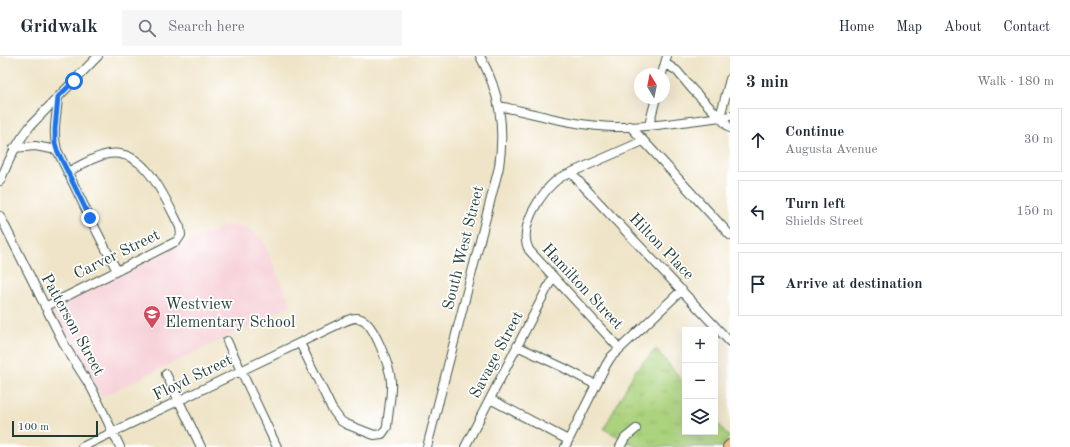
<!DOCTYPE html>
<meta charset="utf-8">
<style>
:root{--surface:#fff;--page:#f6f6f7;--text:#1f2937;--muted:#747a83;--line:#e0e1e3}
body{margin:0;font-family:"Old Standard TT",serif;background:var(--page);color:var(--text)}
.controls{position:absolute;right:12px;bottom:12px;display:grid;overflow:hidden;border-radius:0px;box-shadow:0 4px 16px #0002}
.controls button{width:36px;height:36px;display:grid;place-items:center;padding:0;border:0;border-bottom:1px solid var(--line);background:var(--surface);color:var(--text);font:20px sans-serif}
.compass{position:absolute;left:634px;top:12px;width:36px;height:36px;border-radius:50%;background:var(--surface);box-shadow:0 4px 16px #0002;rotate:350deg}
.scale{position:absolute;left:12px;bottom:10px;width:86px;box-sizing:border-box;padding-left:4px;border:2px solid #1f3d34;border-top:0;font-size:11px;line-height:14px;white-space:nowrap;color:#1f3d34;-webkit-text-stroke:3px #fff;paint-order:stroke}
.stop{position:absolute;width:12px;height:12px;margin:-9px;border:3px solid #1a73e8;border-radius:50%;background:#fff}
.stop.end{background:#1a73e8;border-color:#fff;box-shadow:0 1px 4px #0008}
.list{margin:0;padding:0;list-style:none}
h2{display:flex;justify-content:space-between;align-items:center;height:52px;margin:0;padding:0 16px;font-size:17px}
h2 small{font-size:13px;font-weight:400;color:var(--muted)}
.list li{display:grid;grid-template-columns:26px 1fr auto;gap:12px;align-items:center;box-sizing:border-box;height:64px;margin:0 8px 8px;padding:0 8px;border:1px solid var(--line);border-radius:0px}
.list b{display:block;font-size:15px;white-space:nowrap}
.list p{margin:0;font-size:13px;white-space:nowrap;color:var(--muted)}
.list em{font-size:13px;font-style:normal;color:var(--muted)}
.icon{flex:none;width:22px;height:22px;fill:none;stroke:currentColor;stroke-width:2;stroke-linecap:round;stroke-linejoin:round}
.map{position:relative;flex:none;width:730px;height:391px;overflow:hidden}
header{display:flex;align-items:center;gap:24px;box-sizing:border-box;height:56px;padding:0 20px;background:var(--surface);border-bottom:1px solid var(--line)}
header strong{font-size:19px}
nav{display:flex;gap:22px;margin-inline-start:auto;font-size:14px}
.search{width:280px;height:36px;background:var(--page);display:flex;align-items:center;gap:10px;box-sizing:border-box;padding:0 14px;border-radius:0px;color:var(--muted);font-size:15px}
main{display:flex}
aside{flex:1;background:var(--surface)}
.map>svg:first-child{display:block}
</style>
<header>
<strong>Gridwalk</strong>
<div class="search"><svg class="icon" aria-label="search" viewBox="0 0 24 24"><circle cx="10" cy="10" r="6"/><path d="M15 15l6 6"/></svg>Search here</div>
<nav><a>Home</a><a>Map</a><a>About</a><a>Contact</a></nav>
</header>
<main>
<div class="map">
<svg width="730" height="391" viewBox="0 0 730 391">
<defs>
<pattern id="park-tufts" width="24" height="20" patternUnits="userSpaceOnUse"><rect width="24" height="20" fill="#abd27d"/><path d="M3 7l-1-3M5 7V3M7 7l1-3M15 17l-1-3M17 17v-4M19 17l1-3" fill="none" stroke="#93b56d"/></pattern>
</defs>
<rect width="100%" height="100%" fill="#fff"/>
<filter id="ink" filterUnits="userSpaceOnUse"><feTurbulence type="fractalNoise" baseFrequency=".025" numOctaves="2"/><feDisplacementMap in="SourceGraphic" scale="8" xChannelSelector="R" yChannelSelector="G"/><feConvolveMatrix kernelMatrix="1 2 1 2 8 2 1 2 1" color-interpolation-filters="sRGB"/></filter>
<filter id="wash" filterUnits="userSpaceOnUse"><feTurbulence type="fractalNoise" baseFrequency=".012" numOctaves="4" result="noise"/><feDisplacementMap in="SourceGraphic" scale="16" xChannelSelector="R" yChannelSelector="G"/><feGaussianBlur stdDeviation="0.9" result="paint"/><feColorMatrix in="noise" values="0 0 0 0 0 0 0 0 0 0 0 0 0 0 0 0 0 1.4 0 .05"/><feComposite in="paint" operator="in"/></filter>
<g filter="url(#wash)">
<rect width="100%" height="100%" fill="#efe4c7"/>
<path fill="#f6cfd6" d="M228,169L249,173L262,183L291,250L102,341L71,292L52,254L186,186Z"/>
<path fill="url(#park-tufts)" stroke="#658858" d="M656,293L685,328V376H715V364L729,381L723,391H637L604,373L635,315Z"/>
</g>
<g filter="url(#ink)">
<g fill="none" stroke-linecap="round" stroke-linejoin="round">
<defs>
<path id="minor" d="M665,7L677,15L692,33L730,72
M662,18L667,0
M58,41C57,59 52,76 57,94L90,162L117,215
M499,50C537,58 575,70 614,71C651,72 693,64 730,60
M720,61L730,23
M649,69L656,42
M630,70L730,179
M14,92L35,90L57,94
M571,117L730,286
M0,125C10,102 15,89 31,69L98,0
M0,160L66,292L92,333L120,391
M45,251L177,185L181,179L180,171C165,143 145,88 104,99C92,102 79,110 68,116
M227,285L277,391
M517,290L564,312L596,329
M619,292L529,194C517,172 542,133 561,121L643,85
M166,318L201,391
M490,343L568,384
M82,391L341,267C348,264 354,260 361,263C374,267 390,312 391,325C392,340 388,356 387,371L382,378L374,379L346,368L341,365L332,353L300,287
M427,391L499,111C505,70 500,37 480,0
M465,391L553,221
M565,391L606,309L611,301L682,234
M620,391L625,382L636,373"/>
<path id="major" d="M728,391L730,389"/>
</defs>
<use href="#minor" stroke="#3e564a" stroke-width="10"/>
<use href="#major" stroke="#3e564a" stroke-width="12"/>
<use href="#minor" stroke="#fff" stroke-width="8"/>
<use href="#major" stroke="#f9bc8a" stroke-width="10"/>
</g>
</g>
<g fill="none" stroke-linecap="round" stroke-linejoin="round" filter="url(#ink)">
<path stroke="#1a73e8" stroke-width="5" d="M74,25L58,41L55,73V87L57,94L90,162"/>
</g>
<defs>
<symbol id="school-pin" viewBox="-11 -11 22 30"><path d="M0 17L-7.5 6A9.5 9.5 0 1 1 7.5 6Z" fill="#d1495b" stroke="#fff"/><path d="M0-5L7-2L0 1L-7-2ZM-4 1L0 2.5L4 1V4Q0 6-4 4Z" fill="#fff"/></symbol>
</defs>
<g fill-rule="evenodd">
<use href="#school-pin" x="142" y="248" width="20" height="27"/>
</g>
<g text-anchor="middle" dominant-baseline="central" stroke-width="3.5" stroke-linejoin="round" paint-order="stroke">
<g font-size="16" fill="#1f3d34" stroke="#fff">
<text transform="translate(661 191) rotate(46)">Hilton Place</text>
<text transform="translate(464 192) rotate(-76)">South West Street</text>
<text transform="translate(117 199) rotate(-26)">Carver Street</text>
<text transform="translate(582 231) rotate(47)">Hamilton Street</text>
<text transform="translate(72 269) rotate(61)">Patterson Street</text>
<text transform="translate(497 299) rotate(-62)">Savage Street</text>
<text transform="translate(193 322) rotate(-26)">Floyd Street</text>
</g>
<g font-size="16" fill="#1f3d34" stroke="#fff" text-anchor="start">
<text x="165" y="249">Westview<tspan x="165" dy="18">Elementary School</tspan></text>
</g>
</g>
</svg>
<div class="controls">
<button>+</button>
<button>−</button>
<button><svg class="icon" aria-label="layers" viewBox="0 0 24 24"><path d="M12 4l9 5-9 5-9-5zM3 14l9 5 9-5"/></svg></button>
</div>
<svg class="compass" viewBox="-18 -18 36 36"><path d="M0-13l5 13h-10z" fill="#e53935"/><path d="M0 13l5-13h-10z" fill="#747a83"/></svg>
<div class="scale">100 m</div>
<div class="stop" style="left:74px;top:25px"></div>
<div class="stop end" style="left:90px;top:162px"></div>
</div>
<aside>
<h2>3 min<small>Walk · 180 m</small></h2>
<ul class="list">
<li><svg class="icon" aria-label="ahead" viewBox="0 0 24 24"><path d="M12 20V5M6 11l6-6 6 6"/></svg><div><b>Continue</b><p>Augusta Avenue</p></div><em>30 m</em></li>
<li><svg class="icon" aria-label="left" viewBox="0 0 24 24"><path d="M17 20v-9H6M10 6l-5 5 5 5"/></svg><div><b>Turn left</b><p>Shields Street</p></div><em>150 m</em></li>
<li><svg class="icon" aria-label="arrive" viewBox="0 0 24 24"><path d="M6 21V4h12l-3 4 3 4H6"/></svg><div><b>Arrive at destination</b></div></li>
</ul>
</aside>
</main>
